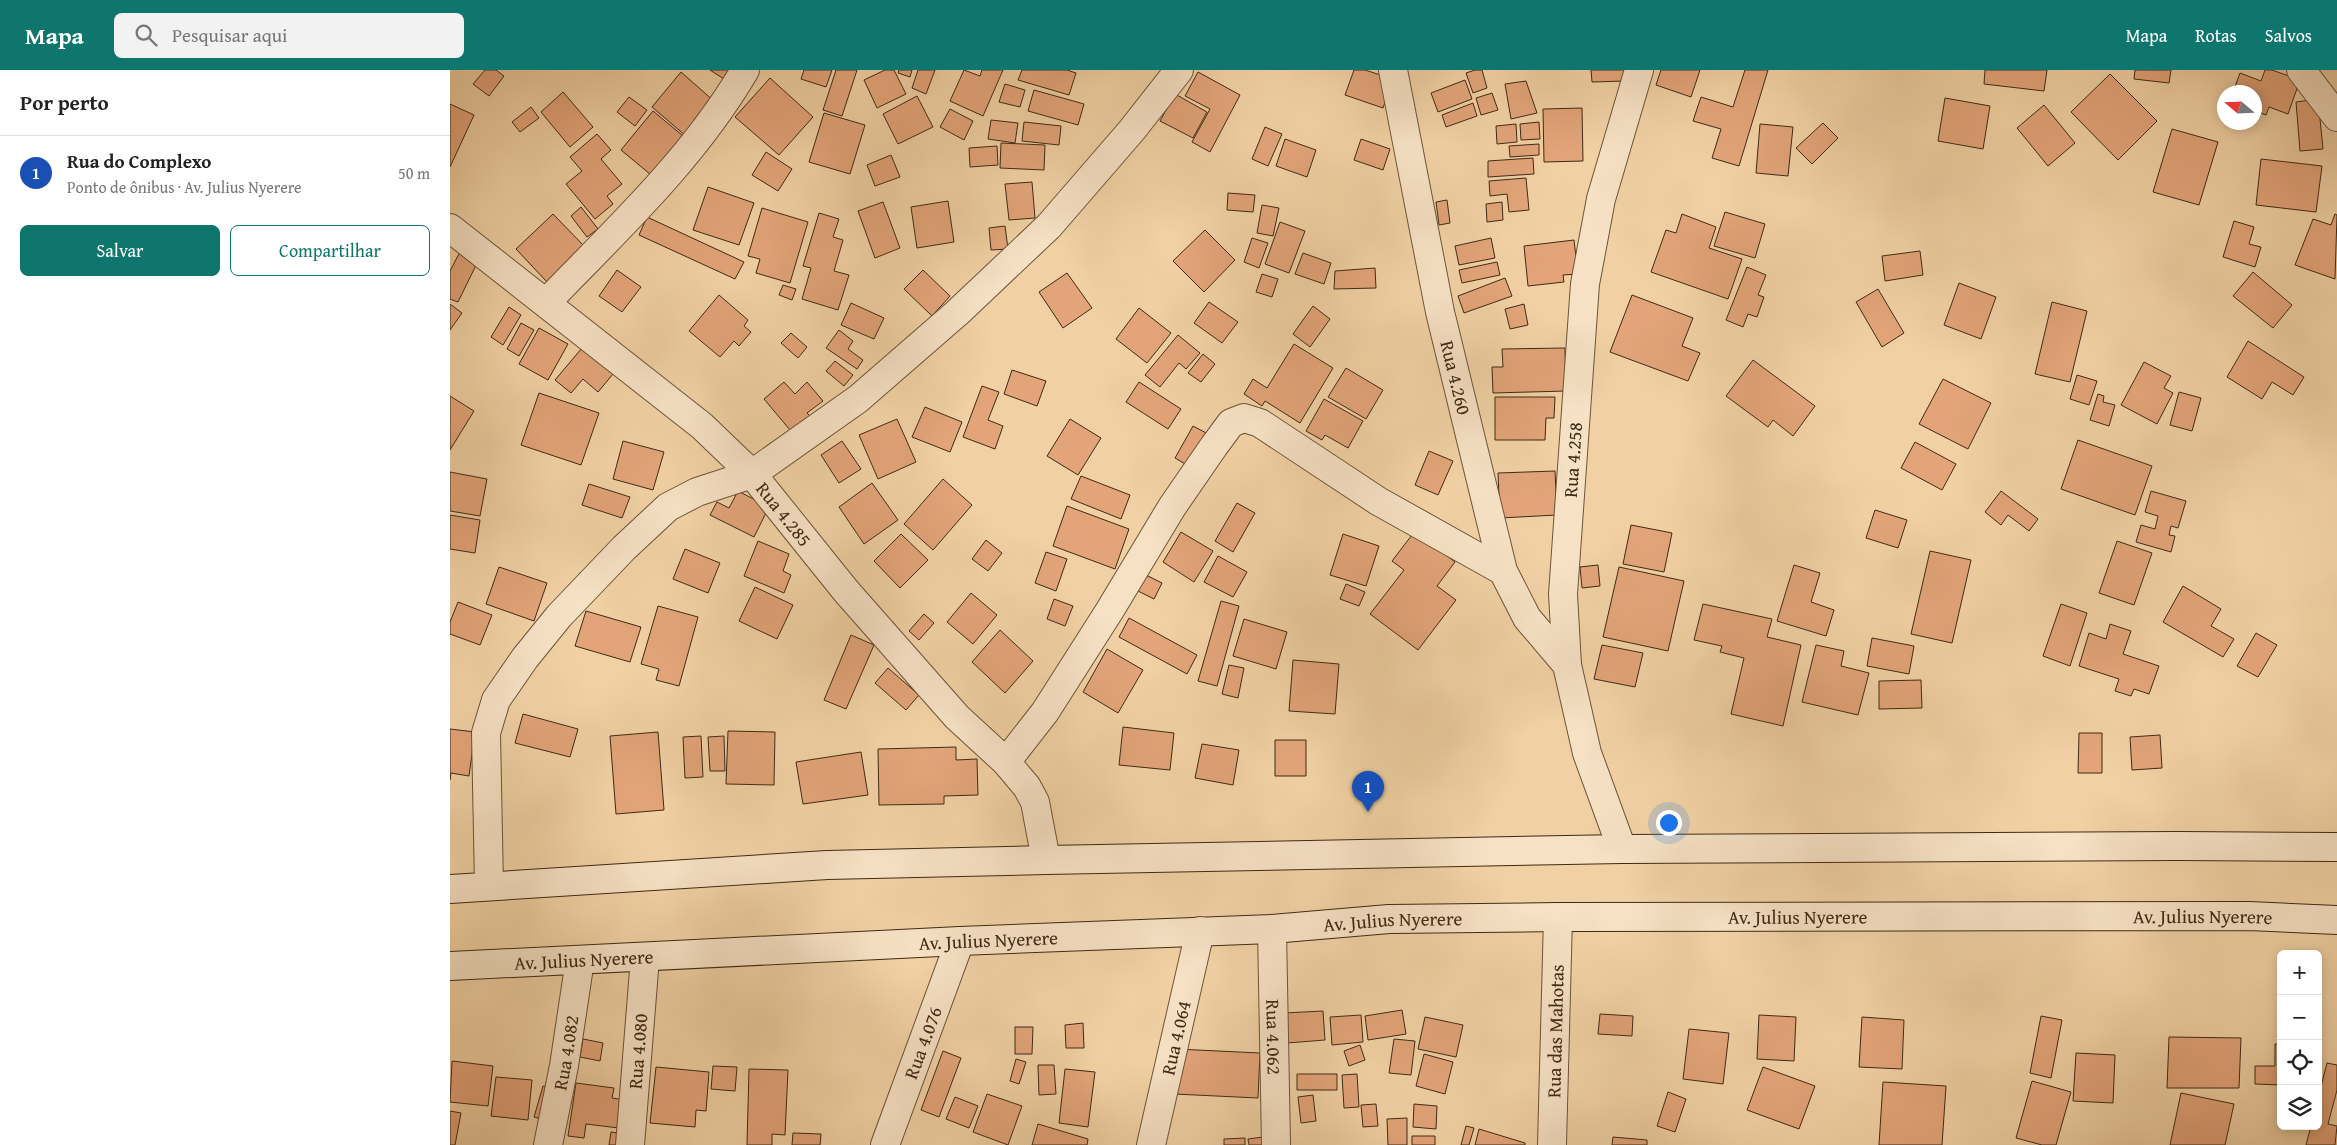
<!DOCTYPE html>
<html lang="pt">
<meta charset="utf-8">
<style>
:root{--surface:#fff;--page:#f2f2f2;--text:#222;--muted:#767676;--line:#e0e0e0;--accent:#0f766e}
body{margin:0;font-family:"Gentium Book Plus",serif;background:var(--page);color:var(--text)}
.controls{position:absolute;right:15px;bottom:15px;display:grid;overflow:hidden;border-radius:8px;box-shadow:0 2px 12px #0003}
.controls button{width:45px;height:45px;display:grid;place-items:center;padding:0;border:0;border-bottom:1px solid var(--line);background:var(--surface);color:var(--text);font:25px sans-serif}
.compass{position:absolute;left:1767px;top:15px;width:45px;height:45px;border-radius:50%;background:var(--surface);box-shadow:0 2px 12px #0003;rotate:289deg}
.you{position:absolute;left:1218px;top:752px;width:18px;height:18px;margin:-12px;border:4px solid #fff;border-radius:50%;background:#1a73e8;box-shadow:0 0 0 8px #1a73e833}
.badge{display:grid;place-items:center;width:32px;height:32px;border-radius:50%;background:var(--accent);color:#fff;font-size:16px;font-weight:700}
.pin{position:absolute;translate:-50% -41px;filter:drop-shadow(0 1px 2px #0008)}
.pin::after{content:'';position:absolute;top:26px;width:18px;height:15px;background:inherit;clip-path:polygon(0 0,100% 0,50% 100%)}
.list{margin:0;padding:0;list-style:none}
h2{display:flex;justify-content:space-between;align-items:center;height:65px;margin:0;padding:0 20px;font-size:21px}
h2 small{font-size:16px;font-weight:400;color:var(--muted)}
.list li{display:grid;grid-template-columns:32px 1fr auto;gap:15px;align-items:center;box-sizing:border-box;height:75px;padding:0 20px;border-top:1px solid var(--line)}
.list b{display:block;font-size:19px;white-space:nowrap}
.list p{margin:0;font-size:16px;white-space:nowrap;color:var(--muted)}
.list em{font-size:16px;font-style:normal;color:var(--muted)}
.actions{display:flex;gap:10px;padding:15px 20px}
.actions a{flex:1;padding:11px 0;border:1px solid var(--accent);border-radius:8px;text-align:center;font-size:18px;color:var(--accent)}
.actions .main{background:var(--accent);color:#fff}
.icon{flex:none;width:28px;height:28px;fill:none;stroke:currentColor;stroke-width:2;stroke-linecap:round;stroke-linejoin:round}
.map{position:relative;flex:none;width:1887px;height:1075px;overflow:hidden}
header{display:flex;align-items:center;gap:30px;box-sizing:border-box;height:70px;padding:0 25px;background:var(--accent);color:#fff}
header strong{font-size:24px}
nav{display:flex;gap:28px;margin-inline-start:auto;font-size:18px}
.search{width:350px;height:45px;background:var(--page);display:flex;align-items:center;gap:12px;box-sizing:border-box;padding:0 18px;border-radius:8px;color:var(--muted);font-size:19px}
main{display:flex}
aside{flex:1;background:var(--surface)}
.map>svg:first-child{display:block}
</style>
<header>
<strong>Mapa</strong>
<div class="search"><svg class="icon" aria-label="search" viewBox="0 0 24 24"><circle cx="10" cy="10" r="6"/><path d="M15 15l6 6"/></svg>Pesquisar aqui</div>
<nav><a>Mapa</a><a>Rotas</a><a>Salvos</a></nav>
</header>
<main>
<aside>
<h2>Por perto<small></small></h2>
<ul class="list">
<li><span class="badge" style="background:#1a4fb4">1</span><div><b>Rua do Complexo</b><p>Ponto de ônibus · Av. Julius Nyerere</p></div><em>50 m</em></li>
</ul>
<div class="actions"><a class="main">Salvar</a><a>Compartilhar</a></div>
</aside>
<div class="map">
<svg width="1887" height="1075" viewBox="0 0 1887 1075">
<rect width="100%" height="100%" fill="#f1d1a4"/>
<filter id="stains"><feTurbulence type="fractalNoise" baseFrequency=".004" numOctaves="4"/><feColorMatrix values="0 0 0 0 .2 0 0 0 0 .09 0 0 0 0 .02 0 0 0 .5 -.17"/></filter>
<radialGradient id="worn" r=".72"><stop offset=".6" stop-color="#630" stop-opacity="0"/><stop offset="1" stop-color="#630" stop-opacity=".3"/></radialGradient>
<path fill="#e3a479" stroke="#3f2a15" d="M35,0H46L54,6L39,26L23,14Z
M260,0H284L277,11Z
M354,0H382L376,17L351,9Z
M386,0H407L392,46L373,40Z
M435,0H444L456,24L427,38L414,10Z
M449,0H462L460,7L448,3Z
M468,0H485L476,24L462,18Z
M514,0L530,6L532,0H553L533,46L500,31Z
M572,0H617L626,3L619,25L568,10Z
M904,0H915L943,9L933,38L895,25Z
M1025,0H1032L1037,18L1023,23L1016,3Z
M1141,0H1180L1175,11L1142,12Z
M1211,0H1250L1241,27L1206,15Z
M1295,0H1318L1289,96L1262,88L1271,59L1243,51L1251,27L1283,37Z
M1535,0H1597L1594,21L1534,14Z
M1685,0H1721L1719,13L1684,9Z
M1815,0H1822L1850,10L1838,44L1819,37L1816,45L1804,41V22H1783L1790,3L1811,11Z
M231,2L265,32L236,66L202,37Z
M748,2L790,25L760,82L742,72L760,39L735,26Z
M1660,4L1707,51L1668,90L1621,42Z
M320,8L363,47L329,85L285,47Z
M1015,10L1022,29L988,42L981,23Z
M1076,11L1087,43L1061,49L1055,14Z
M555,14L575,20L570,37L549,32Z
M584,20L634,34L628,55L578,41Z
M113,22L143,57L120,77L91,42Z
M1042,23L1048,40L1031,45L1026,28Z
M725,24L757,42L743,68L710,51Z
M467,26L483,57L448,74L433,44Z
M179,27L197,40L185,56L167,42Z
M1495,28L1540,36L1533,79L1488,71Z
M1868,29L1873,79L1850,81L1846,32Z
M1023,33L1027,46L996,57L992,45Z
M0,34L24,45L0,97Z
M1594,35L1625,73L1598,96L1567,58Z
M81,37L89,48L70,62L62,52Z
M1132,38L1133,91L1094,92L1093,39Z
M500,39L523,51L514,70L490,57Z
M203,41L238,70L206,109L171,80Z
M374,43L415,55L400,104L359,92Z
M541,50L568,53L565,73L538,69Z
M574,52L611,56L609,75L572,71Z
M1089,52L1090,69L1071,70L1070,54Z
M1373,53L1388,68L1362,94L1346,78Z
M1066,54L1067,72L1047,74L1046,56Z
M1310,54L1343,57L1338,106L1306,103Z
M815,57L832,64L818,96L802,89Z
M1722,59L1768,72L1749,135L1703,122Z
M147,64L161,80L151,89L172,114L157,126L163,134L145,149L116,114L132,101L120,87Z
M835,69L866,80L857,107L826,96Z
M911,69L940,79L933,100L904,90Z
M551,73L595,75L594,100L550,98Z
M1089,74V85L1060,87L1059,76Z
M547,76L548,95L520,97L519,78Z
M316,82L342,99L328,121L302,105Z
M441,85L450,107L425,116L417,95Z
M1083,88L1084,104L1038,107V91Z
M1811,89L1872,96L1866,142L1806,135Z
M1076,108L1079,140L1059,142L1057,124L1040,126L1039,111Z
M582,112L585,148L559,150L555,114Z
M258,117L304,133L289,175L243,160Z
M778,123L805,125L803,142L777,140Z
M997,130L1000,153L989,155L986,132Z
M498,131L504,172L467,178L461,137Z
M433,132L450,178L425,188L408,141Z
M1052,132L1053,150L1037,152L1036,134Z
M812,135L829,138L823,166L807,163Z
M131,137L148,159L137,167L121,146Z
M312,138L358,152L340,213L306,203L310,189L298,186Z
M1275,142L1315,154L1305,188L1264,176Z
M369,143L389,149L383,167L393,170L384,201L399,205L388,240L352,229L361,198L353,196Z
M103,144L134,176L97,212L66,179Z
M1232,144L1266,157L1259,178L1292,189L1278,229L1201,202L1216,160L1226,163Z
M1885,144L1887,145L1885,209L1845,195L1863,149L1881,155Z
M197,147L294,192L285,209L189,165Z
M1784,151L1804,157L1799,174L1811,177L1805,197L1773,187Z
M830,152L855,161L839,203L815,194Z
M555,156L558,179L541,180L539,158Z
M755,160L785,190L754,222L723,191Z
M802,168L818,173L809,198L794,192Z
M1041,168L1045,188L1009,195L1005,176Z
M1124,170L1128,204L1113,205L1114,212L1078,216L1074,176Z
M12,178L30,187L8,232L0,229V201Z
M1470,181L1473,205L1435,211L1432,186Z
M853,183L881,193L874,214L845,204Z
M1047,192L1050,205L1012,213L1009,200Z
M1297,197L1316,205L1308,225L1314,227L1307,247L1298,244L1293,257L1276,250Z
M925,198L926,218L884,219L885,201Z
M167,200L191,217L172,242L149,226Z
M473,200L500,226L482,246L454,219Z
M1803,202L1842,235L1823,258L1783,226Z
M617,203L642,238L613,258L589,222Z
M812,204L828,209L822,227L806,222Z
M1055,208L1062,226L1014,243L1008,226Z
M1509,213L1546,227L1531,269L1494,255Z
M333,215L346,219L342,230L329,225Z
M1428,219L1454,263L1432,277L1406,232Z
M269,225L298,250L294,256L301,262L289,276L284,271L270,287L239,261Z
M1182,225L1243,248L1232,276L1250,283L1238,311L1160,282Z
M759,232L788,252L772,273L744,253Z
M1602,232L1637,241L1620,312L1585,304Z
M401,233L434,248L424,269L391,255Z
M0,234L12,243L0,260Z
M1074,234L1078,255L1060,259L1055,239Z
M863,236L880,249L860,277L843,264Z
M59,237L71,245L53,275L41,267Z
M689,238L721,263L697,293L666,269Z
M71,253L84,260L69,286L57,279Z
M89,258L118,274L98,310L69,294Z
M389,260L403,271L398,279L413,290L407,299L376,278Z
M341,263L357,277L348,288L331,273Z
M728,265L750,283L736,299L729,293L710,317L695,305Z
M1798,271L1854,307L1843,325L1822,312L1812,329L1777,307Z
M844,274L883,298L850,353L815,331L812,336L794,324L803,309L817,318Z
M132,278L163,304L148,322L133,309L121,323L105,310Z
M1115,278L1116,321L1043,323L1042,297H1053L1052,279Z
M753,284L765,294L751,312L738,303Z
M1303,290L1365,336L1343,366L1323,350L1318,357L1276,326Z
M385,291L403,305L394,316L376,301Z
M1694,292L1721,306L1714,318L1723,323L1707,354L1671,335Z
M896,298L933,320L916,349L878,327Z
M562,300L596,311L587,336L554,324Z
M1627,305L1647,311L1639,335L1620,329Z
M1493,309L1541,333L1518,379L1469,354Z
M334,312L345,324L357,312L373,331L357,343L364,350L345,366L314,329Z
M689,312L731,339L718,359L676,332Z
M532,316L549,322L538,350L553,356L545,379L513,367Z
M1729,322L1751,328L1742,361L1720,355Z
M89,323L149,343L131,395L71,375Z
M1648,324L1654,326L1653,332L1665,335L1659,356L1640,350Z
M0,326L24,341L0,380Z
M1045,327H1105L1104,348H1096L1095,370H1045Z
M874,329L913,351L898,378L875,365L872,370L856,361Z
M475,337L512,352L500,382L462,367Z
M447,349L466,392L428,409L409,365Z
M620,349L651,368L628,405L597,386Z
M743,356L760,365L742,398L725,388Z
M1628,370L1702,396L1685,445L1611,419Z
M173,371L214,382L203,420L163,409Z
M392,371L411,399L389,413L371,385Z
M1465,372L1506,394L1492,420L1451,398Z
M979,381L1003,391L988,425L965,415Z
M1105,401L1107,445L1050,448L1048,403Z
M0,402L37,409L30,446L0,441Z
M631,406L680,425L671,449L621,429Z
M493,409L522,435L483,480L454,454Z
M422,413L448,450L414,474L389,437Z
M139,414L180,427L172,448L132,435Z
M288,421L319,437L304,467L260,445L267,432L279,438Z
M1551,421L1588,449L1579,461L1558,445L1551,455L1535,442Z
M1701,421L1736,431L1728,458L1721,456L1719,465L1725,466L1721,482L1686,472L1691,455L1705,459L1708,446L1695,442Z
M787,433L805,443L783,482L765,471Z
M617,436L679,459L665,499L603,476Z
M1425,440L1457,450L1448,478L1416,468Z
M0,445L30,450L25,483L0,479Z
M1181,455L1222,463L1214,502L1173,494Z
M965,461L1005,492L987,516L1006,530L968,580L920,544L954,500L942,491Z
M731,462L763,481L744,512L713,492Z
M451,464L478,490L450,518L424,491Z
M893,464L929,476L916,516L880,505Z
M536,470L552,483L538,501L522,489Z
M308,471L339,484L333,501L341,505L334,523L294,506Z
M1667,471L1702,483L1684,535L1649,523Z
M235,479L270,493L258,523L223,509Z
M1480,481L1521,490L1502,573L1461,564Z
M596,482L617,489L606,521L585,513Z
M768,486L797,502L783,527L754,512Z
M1148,495L1150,516L1132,518L1130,497Z
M1344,495L1370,503L1361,532L1384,540L1376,566L1327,551Z
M49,497L97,513L84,551L36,534Z
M1169,497L1234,511L1218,581L1153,567Z
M690,502L712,513L704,529L682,518Z
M896,514L915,522L909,536L890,529Z
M1733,516L1771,539L1761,556L1784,569L1773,587L1713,552Z
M305,517L343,535L327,569L289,551Z
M521,523L547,545L523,574L497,552Z
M604,529L623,536L615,556L597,549Z
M771,531L789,536L767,616L748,611Z
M8,532L42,545L30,575L0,564V552Z
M1253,534L1322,549L1317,567L1351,575L1333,656L1281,644L1294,588L1270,582L1272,576L1244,570Z
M1611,534L1637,543L1620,596L1593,586Z
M208,536L248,547L229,616L206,610L209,599L191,594Z
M136,541L191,557L180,592L125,576Z
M474,544L484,553L469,570L459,561Z
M679,548L747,585L737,604L669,567Z
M794,549L837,562L826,599L783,586Z
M1660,554L1681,561L1673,584L1709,596L1699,624L1684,619L1681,626L1665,621L1669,609L1629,596L1639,563L1656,569Z
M550,560L583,591L555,623L522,592Z
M1806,563L1827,575L1808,607L1787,596Z
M401,565L424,575L396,639L374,630Z
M1422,568L1464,576L1459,604L1417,596Z
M1152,575L1193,583L1185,617L1144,609Z
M1366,575L1394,581L1391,596L1419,603L1408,645L1352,632Z
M657,579L693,600L668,643L633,622Z
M843,590L889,594L885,644L839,641Z
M779,595L794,598L788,628L772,624Z
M438,598L469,625L456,640L425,613Z
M1471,610L1472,638L1429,639V611Z
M73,644L128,659L120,687L65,673Z
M673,657L724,663L720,700L669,695Z
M0,659L25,662L19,706L1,703L0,710Z
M278,661L325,662L324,715L276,714Z
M208,662L214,740L166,744L160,666Z
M1629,663H1652V703H1628Z
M1710,665L1712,698L1682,700L1680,667Z
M251,666L253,707L235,708L233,667Z
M274,666L275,701H260L258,667Z
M825,670H856V706H825Z
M752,674L789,680L783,715L745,708Z
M506,677V690L527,689L528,725L494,726V734L429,735L428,679Z
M411,682L418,725L353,734L346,692Z
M952,940L956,964L918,970L915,946Z
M873,941L875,970L837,973L834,943Z
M1150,944L1183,946L1182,966L1148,964Z
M911,945L913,972L882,975L880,947Z
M1309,945L1346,947L1344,991L1307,989Z
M1591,946L1612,950L1601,1008L1580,1003Z
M975,947L1013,955L1006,987L968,979Z
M1412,947L1454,950L1452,999L1409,997Z
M633,953L634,978H616L615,955Z
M565,957H583L582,984H565Z
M1239,959L1279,963L1273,1014L1233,1009Z
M1719,967L1791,968L1789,1018H1717Z
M133,969L153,973L150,991L130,987Z
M944,969L965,971L961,1005L939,1003Z
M1825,974H1831V1015L1805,1014V996H1825Z
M910,975L915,990L899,996L894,981Z
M726,979L810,983L808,1028L724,1024Z
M493,981L511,988L489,1047L471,1040Z
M1626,983L1665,985L1663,1033L1623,1031Z
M974,984L1003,992L995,1024L966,1016Z
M566,989L576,992L569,1014L560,1011Z
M2,991L43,996L38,1036L0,1032Z
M1877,993L1887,995V1020L1878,1054L1887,1056L1885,1075H1856L1861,1056H1868V1028Z
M588,995H604L606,1024L589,1025Z
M263,996L287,997L285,1021L261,1019Z
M206,997L259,1002L256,1041L246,1040L245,1057L200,1053Z
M1313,997L1365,1016L1349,1059L1297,1040Z
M299,999L338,1000L335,1065L322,1064V1075H297Z
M615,999L645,1002L638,1057L609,1053Z
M847,1004H887V1020H847Z
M907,1004L909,1037L894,1038L892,1005Z
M46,1007L82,1010L78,1050L41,1046Z
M1582,1011L1621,1022L1606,1075H1592L1566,1068Z
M1433,1012L1496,1016L1492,1075H1429Z
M126,1013L164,1018L162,1028L181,1031L177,1059L136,1054L134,1068L118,1066Z
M93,1016L107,1019L98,1051L84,1047Z
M1218,1022L1236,1029L1225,1062L1207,1056Z
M1731,1023L1784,1034L1775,1075H1720Z
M537,1024L572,1036L558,1075L523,1062Z
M863,1025L866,1051L851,1053L848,1027Z
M505,1027L528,1036L519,1058L496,1049Z
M926,1034L928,1056L913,1057L911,1035Z
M964,1034L987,1036L986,1059L963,1057Z
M0,1041L11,1043L5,1075H0Z
M957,1048V1075H938L937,1049Z
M588,1054L638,1069L637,1075H582Z
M1016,1056L1024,1058L1019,1075H1011Z
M1029,1059L1075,1073V1075H1025Z
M161,1062L177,1064L176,1075H159Z
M343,1063L371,1064L370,1075H342Z
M962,1066H985V1075H962Z
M813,1067L814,1075H799L798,1069Z
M1163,1067L1197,1070V1075H1162Z
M795,1068V1075H774V1069Z"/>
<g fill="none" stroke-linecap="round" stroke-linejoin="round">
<defs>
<g id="minor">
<path id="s1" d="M943,0L990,242L1053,501L1077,548L1117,595"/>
<path d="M1851,0L1887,47"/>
<path id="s2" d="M0,158L252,356L302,404L396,521L507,647L556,692L577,717L585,732L596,790"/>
<path d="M96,233C167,159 243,89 295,0"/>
<path d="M556,692L595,642L660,540L722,437L764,376L781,353L794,348L810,353L928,431L1053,501"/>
<path id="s3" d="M1172,779L1137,683L1117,595L1113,524L1135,214L1151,129L1189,0"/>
<path d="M39,816L36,663L46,630L75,588L109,546L174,478L218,437L247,422L302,404L408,329L507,243L599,156L682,60L729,0"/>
<path id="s4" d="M822,859L826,1075"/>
<path id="s5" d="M98,1075L114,996L130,890"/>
<path id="s6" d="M180,1075L195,888"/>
<path id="s7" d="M435,1075L510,871"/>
<path id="s8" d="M701,1075L750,861"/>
<path id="s9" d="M1102,1075L1108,847"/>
</g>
<g id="secondary">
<path d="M0,819L377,795L596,790L1172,779L1728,776L1887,777"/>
<path id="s10" d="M0,896L510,871L822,859L939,849L1108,847L1799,846L1887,850"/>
</g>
</defs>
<use href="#minor" stroke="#6c5439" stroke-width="30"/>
<use href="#secondary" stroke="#3f2a15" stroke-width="30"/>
<use href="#minor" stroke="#f6e1c4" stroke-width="28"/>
<use href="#secondary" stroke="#f6e1c4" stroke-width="28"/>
</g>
<g text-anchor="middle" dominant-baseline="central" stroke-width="5" stroke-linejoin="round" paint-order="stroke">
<g font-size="19" fill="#3f2a15" stroke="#f6e1c4">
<text stroke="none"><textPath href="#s1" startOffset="314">Rua 4.260</textPath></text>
<text stroke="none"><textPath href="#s3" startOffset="398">Rua 4.258</textPath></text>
<text stroke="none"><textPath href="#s2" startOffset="441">Rua 4.285</textPath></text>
<text stroke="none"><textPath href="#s10" startOffset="1349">Av. Julius Nyerere</textPath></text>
<text stroke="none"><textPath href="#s10" startOffset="1754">Av. Julius Nyerere</textPath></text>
<text stroke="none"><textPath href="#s10" startOffset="944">Av. Julius Nyerere</textPath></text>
<text stroke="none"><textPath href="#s10" startOffset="539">Av. Julius Nyerere</textPath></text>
<text stroke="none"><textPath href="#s10" startOffset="134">Av. Julius Nyerere</textPath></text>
<text stroke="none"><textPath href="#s9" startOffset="114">Rua das Mahotas</textPath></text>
<text stroke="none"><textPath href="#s4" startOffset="108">Rua 4.062</textPath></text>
<text stroke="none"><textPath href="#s8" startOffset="110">Rua 4.064</textPath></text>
<text stroke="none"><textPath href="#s7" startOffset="109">Rua 4.076</textPath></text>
<text stroke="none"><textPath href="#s6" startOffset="94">Rua 4.080</textPath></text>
<text stroke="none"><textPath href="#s5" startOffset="94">Rua 4.082</textPath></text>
</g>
</g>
<rect width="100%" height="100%" filter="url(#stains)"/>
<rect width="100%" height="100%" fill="url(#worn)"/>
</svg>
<div class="controls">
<button>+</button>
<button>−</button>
<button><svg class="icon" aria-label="locate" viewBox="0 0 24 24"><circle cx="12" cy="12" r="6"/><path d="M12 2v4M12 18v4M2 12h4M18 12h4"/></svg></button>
<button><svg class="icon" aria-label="layers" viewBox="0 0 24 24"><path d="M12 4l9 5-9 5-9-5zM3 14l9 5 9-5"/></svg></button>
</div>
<svg class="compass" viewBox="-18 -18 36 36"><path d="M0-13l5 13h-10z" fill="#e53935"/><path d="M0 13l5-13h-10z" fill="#767676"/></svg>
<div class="you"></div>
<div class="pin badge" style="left:918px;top:742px;background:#1a4fb4">1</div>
</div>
</main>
